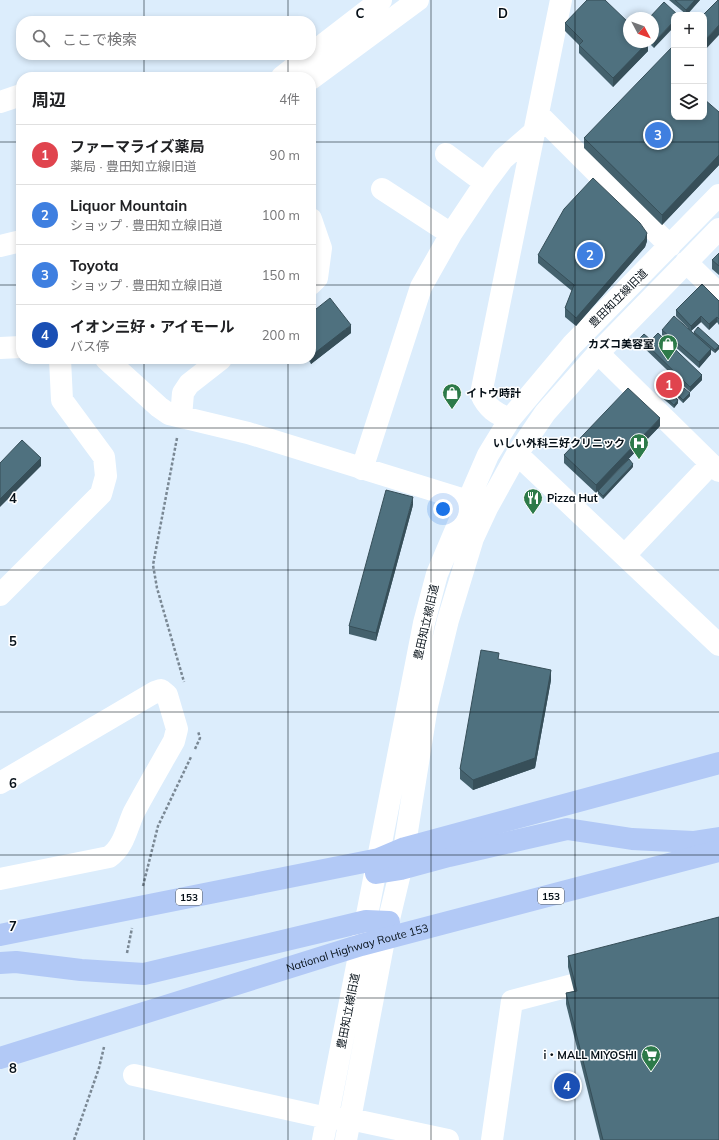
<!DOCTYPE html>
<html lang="ja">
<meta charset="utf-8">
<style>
:root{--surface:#fff;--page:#f2f2f2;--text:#202124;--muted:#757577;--line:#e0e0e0;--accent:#2d7a49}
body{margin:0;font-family:Mulish,"Noto Sans JP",sans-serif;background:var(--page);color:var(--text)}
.controls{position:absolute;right:12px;top:12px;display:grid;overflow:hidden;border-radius:8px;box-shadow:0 2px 6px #0003}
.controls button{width:36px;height:36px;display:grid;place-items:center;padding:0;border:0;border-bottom:1px solid var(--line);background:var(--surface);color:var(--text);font:20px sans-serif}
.compass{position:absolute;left:623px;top:12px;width:36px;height:36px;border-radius:50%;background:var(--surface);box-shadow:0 2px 6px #0003;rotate:131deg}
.you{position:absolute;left:443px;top:509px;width:14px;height:14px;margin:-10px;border:3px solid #fff;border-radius:50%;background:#1a73e8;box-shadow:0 0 0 6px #1a73e833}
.badge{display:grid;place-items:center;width:26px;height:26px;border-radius:50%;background:var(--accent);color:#fff;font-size:13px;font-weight:700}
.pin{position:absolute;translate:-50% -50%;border:2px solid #fff;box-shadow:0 1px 4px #0006}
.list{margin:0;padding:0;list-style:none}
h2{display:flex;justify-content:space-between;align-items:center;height:52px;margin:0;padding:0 16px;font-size:17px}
h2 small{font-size:13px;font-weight:400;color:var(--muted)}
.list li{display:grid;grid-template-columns:26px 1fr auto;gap:12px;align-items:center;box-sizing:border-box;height:60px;padding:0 16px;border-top:1px solid var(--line)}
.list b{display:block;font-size:15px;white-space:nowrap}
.list p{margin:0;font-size:13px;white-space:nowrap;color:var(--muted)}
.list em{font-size:13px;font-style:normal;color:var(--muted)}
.icon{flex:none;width:22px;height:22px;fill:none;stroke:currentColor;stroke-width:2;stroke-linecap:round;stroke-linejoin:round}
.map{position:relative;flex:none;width:719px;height:1140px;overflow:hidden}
.search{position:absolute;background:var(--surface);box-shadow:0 2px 6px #0003;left:16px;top:16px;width:300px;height:44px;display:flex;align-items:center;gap:10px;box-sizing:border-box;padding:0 14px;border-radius:16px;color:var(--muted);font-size:15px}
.panel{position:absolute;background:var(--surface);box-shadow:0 2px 6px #0003;left:16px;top:72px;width:300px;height:292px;border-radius:16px}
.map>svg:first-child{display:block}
</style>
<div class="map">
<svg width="719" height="1140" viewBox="0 0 719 1140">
<rect width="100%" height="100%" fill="#dcedfc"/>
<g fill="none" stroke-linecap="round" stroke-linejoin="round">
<path stroke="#7a8894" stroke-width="2.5" stroke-dasharray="3 2" stroke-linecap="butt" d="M177,438L153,565L157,588L184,682
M195,749L200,738L198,731
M143,886L158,826L191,757
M127,953L132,928
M74,1140L99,1068L104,1047"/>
<path stroke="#fff" stroke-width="22" d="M311,54L381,0
M282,77L310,55
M311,79L418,0
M0,102L21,95
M538,114L670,246
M485,183L503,159L534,132
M382,189L451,234
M311,219L321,248L317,278L311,284
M0,246L21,241
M686,262L719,294
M0,348L21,347
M598,353L711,464
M106,359L159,407L169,414L248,433L481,505
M181,417L183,393L189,384L221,359
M510,419C496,414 487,408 481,394L561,0
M517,454L719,645
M362,469L421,287L451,234L485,183L446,154
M625,555L711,464L719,471
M0,595L101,494L106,476L104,457L62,400L60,359
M0,783L155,692L161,690L167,695L177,729L174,741C161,764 147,788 134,812C127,827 124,847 109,857L0,879
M134,1075L327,1118L350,1119L448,1140
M323,1140L424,623L437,574L468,501L488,455L510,419L572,345L719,195
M346,1140L384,940L401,869L427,706L448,620L473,538L487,508L517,454L545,413L598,353L719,229
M492,1140L512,1001L573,985"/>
<g stroke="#b2c9f6" stroke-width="22">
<path d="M376,873L401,869L449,856L567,829L632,839L693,842L719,838"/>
<path d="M0,935L379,859L405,848L719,763"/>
<path d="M0,963L16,962L81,970L144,974L366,921L389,922"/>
<path id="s1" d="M0,1058L361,945L719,851"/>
</g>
</g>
<path fill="#44616d" d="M669,0H700L687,15Z
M664,2L654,48L648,42H653V18Z
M565,23L648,51L613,87L579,53V45L565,31Z
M719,112V165L662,225L584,148V138L674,117Z
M647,241L645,247L576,326L565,317V308L572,291L538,263V255Z
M719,253V275L712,269V260Z
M719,301V325L717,322L709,330L701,322L691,331L694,333V332L719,349L715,353L711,350V354L699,368L662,335V330L688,328L676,316V310Z
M311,313L351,333L311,364L308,359H311Z
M640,338L651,340L702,380L690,392L640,344Z
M659,392L678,403L674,408L659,395Z
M678,395L690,396L683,403L678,398Z
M660,426L596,493L564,463V455Z
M633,467L603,499L598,494V491Z
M413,505L376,641L349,634V626Z
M499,660L551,680L535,768L473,790L460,779V769Z
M568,956L719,1140H600L566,1004V993L574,991L568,967Z"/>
<path fill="#374f59" d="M695,0H700L686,15V10Z
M674,21V27L654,48V42Z
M719,25V35L704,51V41Z
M648,42V51L613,87V78Z
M719,155V165L662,225V215Z
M647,233V241L645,247L576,326V318Z
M701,316V322L691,331V326Z
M717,317V322L709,330V324Z
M351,325V333L311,364V356Z
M719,346V349L715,353V350Z
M711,349V354L699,368V362Z
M702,375V380L690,392V387Z
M690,393V396L683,403V400Z
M678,400V403L674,408V405Z
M660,418V426L596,493V485Z
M41,458V466L0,507V499Z
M633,464V467L603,499V496Z
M413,497V505L376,641V633Z
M551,670V680L535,768L473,790V780Z"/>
<path fill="#4f717f" stroke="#374f59" d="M587,0H605L629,23V42H648L613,78L579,45L583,41L565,23Z
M675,0H695L686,10Z
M718,0H719V25L704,41V15H703Z
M664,2L678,15H674V21L654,42L653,41V18H649Z
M674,45V117H704V99L719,112V155L662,215L584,138Z
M593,178L640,223L647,233L645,239L576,318L565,308L574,285L538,255L564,209Z
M719,253V266L712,260Z
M702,284L719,301V319L717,317L709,324L701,316L691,326L676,310Z
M330,298L351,325L311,356V313Z
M674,316L711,349L699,362L662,330Z
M698,327L719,346L715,350L694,332Z
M658,333L702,375L690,387L640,338L644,334L651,340Z
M664,387L678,400L674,405L659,392Z
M628,388L660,418L596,485L564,455Z
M684,388L690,393L683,400L678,395Z
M22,440L41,458L0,499V463Z
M629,459L633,464L603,496L598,491Z
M386,490L413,497L376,633L349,626Z
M481,650L499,653L498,659L551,670L535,758L473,780L460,769Z
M719,917V1140H603L566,993L577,991L568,956Z"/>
<path fill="none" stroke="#061018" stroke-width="1" stroke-opacity="0.55" d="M144,0V21M288,0V21M431,0V1140M575,0V1140M144,55V77M288,55V77M0,142H21M311,142H719M0,285H21M311,285H719M144,359V1140M288,359V1140M0,428H719M0,570H719M0,712H719M0,855H719M0,998H719"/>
<defs>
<symbol id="shop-pin" viewBox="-11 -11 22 30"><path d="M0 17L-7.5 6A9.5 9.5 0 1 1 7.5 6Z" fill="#2d7a49" stroke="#fff"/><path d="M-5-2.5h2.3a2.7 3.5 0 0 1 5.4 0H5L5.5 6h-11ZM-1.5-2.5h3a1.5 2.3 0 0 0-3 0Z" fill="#fff"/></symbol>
<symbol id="hospital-pin" viewBox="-11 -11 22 30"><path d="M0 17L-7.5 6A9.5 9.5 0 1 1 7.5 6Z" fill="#2d7a49" stroke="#fff"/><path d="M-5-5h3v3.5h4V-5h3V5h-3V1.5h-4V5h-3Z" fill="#fff"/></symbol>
<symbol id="restaurant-pin" viewBox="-11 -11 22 30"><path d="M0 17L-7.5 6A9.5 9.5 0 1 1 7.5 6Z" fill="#2d7a49" stroke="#fff"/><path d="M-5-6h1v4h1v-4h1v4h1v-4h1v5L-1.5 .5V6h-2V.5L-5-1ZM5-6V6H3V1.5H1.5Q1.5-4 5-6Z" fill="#fff"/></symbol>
<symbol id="supermarket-pin" viewBox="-11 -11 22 30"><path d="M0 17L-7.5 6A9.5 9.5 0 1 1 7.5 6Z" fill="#2d7a49" stroke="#fff"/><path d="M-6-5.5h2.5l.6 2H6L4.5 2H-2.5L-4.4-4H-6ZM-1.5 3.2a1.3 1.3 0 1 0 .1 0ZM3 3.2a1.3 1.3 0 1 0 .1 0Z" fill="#fff"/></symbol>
</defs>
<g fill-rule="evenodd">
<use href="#shop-pin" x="657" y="333" width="22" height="30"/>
<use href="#shop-pin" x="441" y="382" width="22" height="30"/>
<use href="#hospital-pin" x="628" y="432" width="22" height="30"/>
<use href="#restaurant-pin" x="522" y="487" width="22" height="30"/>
<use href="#supermarket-pin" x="640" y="1044" width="22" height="30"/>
</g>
<g text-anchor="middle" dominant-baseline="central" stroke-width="3" stroke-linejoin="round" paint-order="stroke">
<g fill="#fff" stroke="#51585d" stroke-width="1">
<rect x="538" y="888" width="26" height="16" rx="3"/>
<rect x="176" y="889" width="26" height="16" rx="3"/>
</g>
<g font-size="10" font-weight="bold" fill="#061018">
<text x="551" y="896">153</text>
<text x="189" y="897">153</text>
</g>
<g font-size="11" fill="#061018" stroke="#fff">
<text transform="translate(618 298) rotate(-45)">豊田知立線旧道</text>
<text transform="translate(426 622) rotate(-77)">豊田知立線旧道</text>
<text stroke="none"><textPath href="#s1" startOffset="374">National Highway Route 153</textPath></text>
<text transform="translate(348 1011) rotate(-79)">豊田知立線旧道</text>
</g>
<g font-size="11" font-weight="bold" fill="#061018" stroke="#fff" text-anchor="end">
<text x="654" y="344">カズコ美容室</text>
<text x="466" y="393" text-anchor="start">イトウ時計</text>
<text x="625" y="443">いしい外科三好クリニック</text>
<text x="547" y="498" text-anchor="start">Pizza Hut</text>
<text x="637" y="1055">i・MALL MIYOSHI</text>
</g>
</g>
<g font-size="13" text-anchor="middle" font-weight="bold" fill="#061018" stroke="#fff" stroke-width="3" stroke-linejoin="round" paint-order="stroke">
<text x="360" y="18">C</text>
<text x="503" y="18">D</text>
<text x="13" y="503">4</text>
<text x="13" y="646">5</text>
<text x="13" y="788">6</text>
<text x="13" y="931">7</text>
<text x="13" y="1073">8</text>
</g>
</svg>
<div class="controls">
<button>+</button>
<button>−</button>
<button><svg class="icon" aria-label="layers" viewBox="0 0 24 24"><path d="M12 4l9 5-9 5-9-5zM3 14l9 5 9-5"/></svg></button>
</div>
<svg class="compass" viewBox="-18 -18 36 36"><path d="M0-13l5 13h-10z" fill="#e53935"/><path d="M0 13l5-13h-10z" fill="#757577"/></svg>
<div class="you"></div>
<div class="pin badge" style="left:669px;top:385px;background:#e0444e">1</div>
<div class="pin badge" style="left:590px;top:255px;background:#3f7fe0">2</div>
<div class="pin badge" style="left:658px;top:135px;background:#3f7fe0">3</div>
<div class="pin badge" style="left:567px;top:1086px;background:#1a4fb4">4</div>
<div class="search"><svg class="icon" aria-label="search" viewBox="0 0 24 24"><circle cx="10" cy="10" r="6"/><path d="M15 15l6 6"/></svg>ここで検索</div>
<section class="panel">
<h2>周辺<small>4件</small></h2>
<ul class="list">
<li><span class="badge" style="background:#e0444e">1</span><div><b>ファーマライズ薬局</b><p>薬局 · 豊田知立線旧道</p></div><em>90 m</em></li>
<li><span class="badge" style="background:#3f7fe0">2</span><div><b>Liquor Mountain</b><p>ショップ · 豊田知立線旧道</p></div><em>100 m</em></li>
<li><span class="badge" style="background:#3f7fe0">3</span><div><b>Toyota</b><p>ショップ · 豊田知立線旧道</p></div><em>150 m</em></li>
<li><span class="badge" style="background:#1a4fb4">4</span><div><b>イオン三好・アイモール</b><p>バス停</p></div><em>200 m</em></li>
</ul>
</section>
</div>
